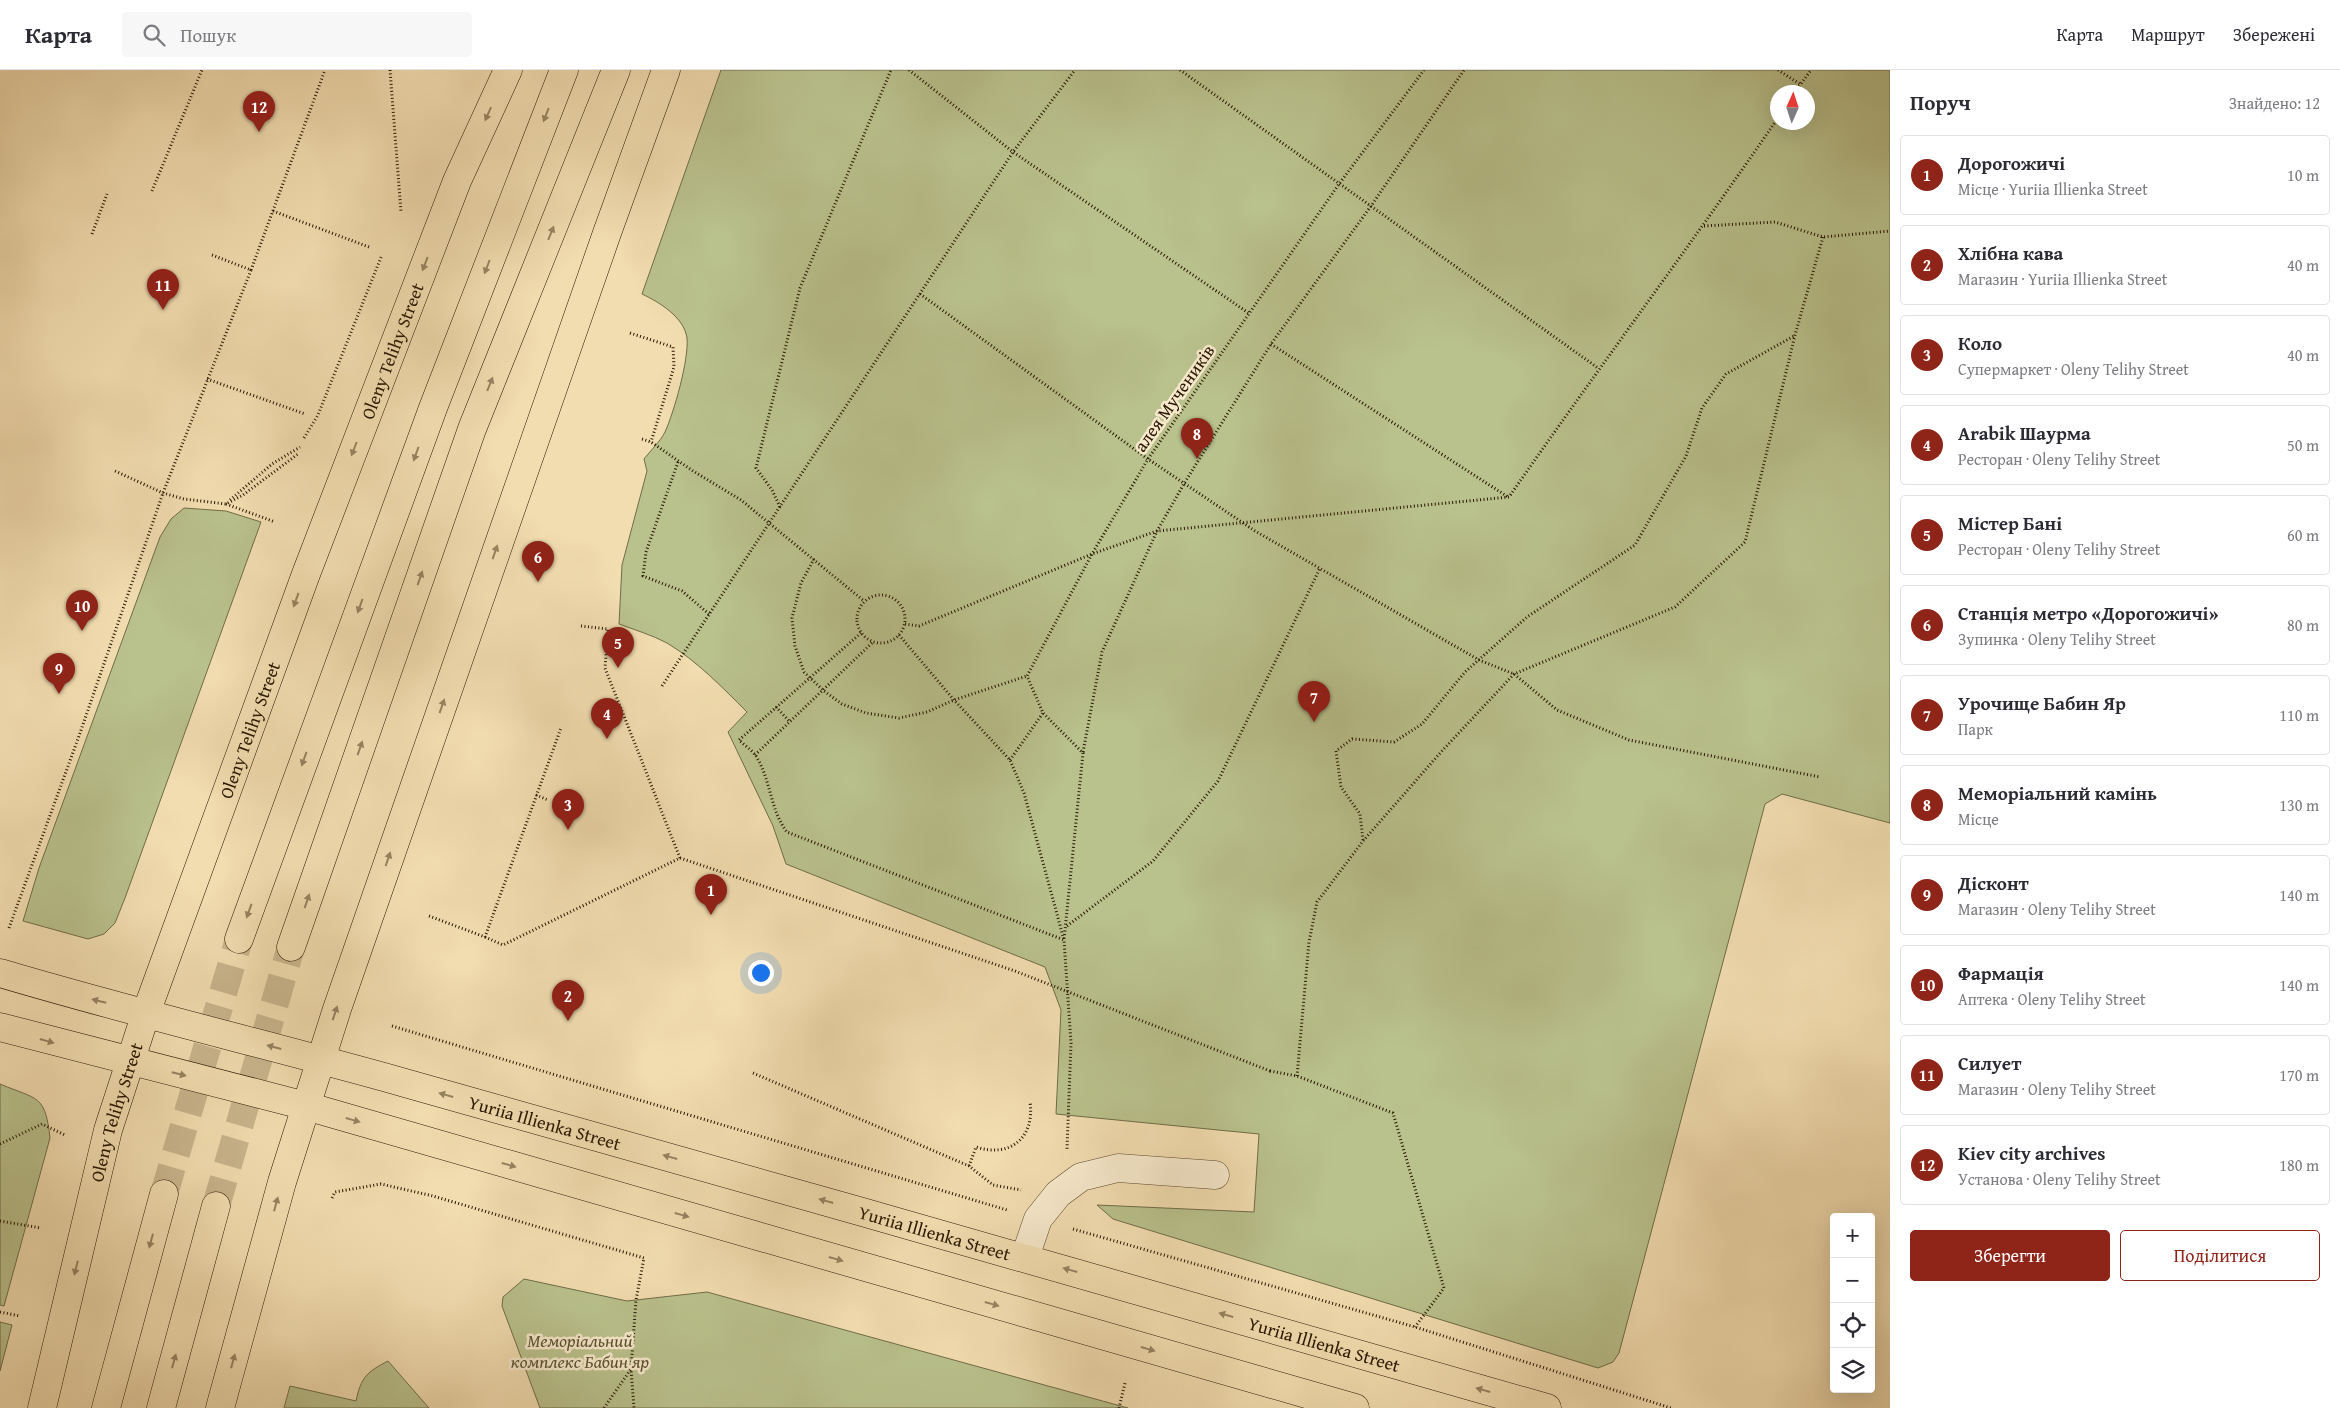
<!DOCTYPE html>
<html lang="uk">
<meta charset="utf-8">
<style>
:root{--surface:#fff;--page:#f7f7f7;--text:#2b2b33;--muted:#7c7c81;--line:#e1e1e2;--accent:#8f2418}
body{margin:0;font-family:"Gentium Book Plus",serif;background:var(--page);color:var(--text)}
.controls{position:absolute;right:15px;bottom:15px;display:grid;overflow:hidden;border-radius:5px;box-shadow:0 5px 20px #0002}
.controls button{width:45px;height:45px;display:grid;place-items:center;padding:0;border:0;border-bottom:1px solid var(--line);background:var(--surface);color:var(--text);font:25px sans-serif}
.compass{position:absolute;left:1770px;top:15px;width:45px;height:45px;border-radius:50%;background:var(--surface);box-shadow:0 5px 20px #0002;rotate:3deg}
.you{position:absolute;left:760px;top:902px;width:18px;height:18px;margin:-12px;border:4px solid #fff;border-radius:50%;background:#1a73e8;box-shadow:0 0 0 8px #1a73e833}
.badge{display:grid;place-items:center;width:32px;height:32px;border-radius:50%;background:var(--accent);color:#fff;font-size:16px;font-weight:700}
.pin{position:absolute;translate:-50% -41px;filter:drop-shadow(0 1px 2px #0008)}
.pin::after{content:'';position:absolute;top:26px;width:18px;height:15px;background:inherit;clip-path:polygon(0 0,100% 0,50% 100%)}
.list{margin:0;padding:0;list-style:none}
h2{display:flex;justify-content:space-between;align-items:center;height:65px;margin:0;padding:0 20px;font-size:21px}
h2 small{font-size:16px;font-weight:400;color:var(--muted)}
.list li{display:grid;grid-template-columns:32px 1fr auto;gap:15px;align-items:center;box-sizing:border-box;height:80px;margin:0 10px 10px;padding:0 10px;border:1px solid var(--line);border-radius:5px}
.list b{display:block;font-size:19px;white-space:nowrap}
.list p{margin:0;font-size:16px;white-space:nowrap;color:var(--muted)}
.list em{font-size:16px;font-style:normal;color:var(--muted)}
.actions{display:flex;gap:10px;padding:15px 20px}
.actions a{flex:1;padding:11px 0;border:1px solid var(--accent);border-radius:5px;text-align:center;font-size:18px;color:var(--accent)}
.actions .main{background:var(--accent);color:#fff}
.icon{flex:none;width:28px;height:28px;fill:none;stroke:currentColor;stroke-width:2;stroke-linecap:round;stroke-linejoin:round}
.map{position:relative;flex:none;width:1890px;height:1338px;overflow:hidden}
header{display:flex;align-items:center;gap:30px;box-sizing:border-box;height:70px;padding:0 25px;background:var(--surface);border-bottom:1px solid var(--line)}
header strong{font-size:24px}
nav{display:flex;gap:28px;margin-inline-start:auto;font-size:18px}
.search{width:350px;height:45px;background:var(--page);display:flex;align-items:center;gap:12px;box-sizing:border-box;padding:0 18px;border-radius:5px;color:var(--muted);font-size:19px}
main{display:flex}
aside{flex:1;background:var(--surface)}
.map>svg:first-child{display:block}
</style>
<header>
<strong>Карта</strong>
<div class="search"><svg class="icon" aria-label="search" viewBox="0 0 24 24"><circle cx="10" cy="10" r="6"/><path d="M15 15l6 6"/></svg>Пошук</div>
<nav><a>Карта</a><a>Маршрут</a><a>Збережені</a></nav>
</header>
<main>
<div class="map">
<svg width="1890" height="1338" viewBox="0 0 1890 1338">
<rect width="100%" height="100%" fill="#f2ddb0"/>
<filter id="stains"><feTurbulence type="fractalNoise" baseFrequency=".004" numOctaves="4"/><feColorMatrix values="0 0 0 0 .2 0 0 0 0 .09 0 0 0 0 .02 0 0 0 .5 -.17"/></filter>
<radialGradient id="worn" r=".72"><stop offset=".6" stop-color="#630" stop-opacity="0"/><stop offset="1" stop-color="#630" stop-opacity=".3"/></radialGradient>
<path fill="#b9c18c" stroke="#706c46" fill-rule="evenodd" d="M721,0H1890V753L1782,724L1765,734L1619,1283L1613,1292L1598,1298L1113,1149L1097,1135L1254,1142L1259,1064L1056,1044L1061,940L1045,897L786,794L773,756L728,662L747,642C722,617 697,591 667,573C652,565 635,560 619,554L622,495L647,401L644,389C650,381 660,372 665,362C674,342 689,290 687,268C684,247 659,232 642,224ZM1778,22H1808V52H1778Z
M184,438L226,441L261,452L125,828L115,853L104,864L88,869L23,851L39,798L160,467L171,449Z
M0,1014C38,1030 45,1024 50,1068L4,1236L0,1235Z
M524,1209L627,1231L707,1222L1128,1338H540L502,1236L503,1227Z
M0,1252L12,1255L0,1301Z
M388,1291L429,1338H284L290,1316L356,1331C361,1307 367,1302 388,1291Z"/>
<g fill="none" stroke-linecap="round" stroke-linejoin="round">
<path stroke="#c9b58d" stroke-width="28" stroke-dasharray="28 14" stroke-linecap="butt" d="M164,1124L239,869
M216,1136L291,877"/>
<defs>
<path id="minor" d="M1025,1187L1038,1149L1058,1124L1081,1107L1118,1098L1215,1105"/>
<g id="major">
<path d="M239,869L433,338L564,0"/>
<path d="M291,877L472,359L616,0"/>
<path id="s1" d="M0,903C134,943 270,975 405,1013C786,1120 1167,1228 1547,1338"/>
<path d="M0,957L306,1036L1355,1338"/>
<path id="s2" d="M42,1338L108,1060L146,943L306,504L457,111L508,0"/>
<path d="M106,1338L164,1124"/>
<path d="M161,1338L216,1136"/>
<path d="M220,1338L282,1112L337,939L607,163L666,0"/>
</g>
</defs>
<use href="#minor" stroke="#5a482c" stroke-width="29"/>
<use href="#major" stroke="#271600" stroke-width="29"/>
<path stroke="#271600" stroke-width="3" stroke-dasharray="1 2.5" stroke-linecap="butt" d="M390,0L401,142
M909,0L1013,82L1250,244
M1180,0L1598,298
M1778,0L1800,14
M1795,22L1811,0
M152,121L202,0
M273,141L369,177
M1704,156L1775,152L1823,167L1890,161
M92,164L107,124
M251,200L325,0
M920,224L1148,389L1255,461L1479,590L1514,604L1557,640L1629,670L1820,707
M630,263L673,277L674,297L651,372
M1271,274L1508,427
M207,309L305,344
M304,368L318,345L382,185
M642,369L651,372L693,401L741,430L864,531
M678,392L646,482L643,506L682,521L709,544
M115,401L163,423L184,429L226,434L243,425L298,384
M230,430L272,394L300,377
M226,434L275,452
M780,437L772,420L756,398L800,218L891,0
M814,489L801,513L792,548L795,576L804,602L824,621L842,634L866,643L899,648L927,642L954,630L1027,606
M857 549a24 24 0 1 1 48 0a24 24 0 1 1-48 0Z
M905,554L919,556L1092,484L1157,461L1509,427C1597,300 1690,176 1778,48
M581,556L608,559L605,598L680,788
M861,563L739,670C744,675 752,680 756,686C771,710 770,740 787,762L1064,870L1083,683L1043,643
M899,565L954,630L1010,690L1024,723L1064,870L1071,973L1067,1079
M662,616L1013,82L1075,0
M776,637L790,652
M1083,682L1102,582L1157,461L1185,412L1271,274L1371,136L1464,0
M755,685L873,572
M1010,690L1043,643L1027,606L1092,484L1148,389L1339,114L1424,0
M536,725L548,730
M1363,770L1360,744L1341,717L1336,681L1352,669L1394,672L1422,654L1465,602L1527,547L1635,475L1686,386L1702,338L1726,304L1794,266
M429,846L485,867L561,658
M1067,856L1153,791L1218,711L1320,498
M9,858L79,666L163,423L251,200L212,185
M485,867L503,875L680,788L1015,901
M392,956L1007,1140
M1270,1001L1297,1006L1393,1043L1444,1218L1415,1257
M753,1003L969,1096L993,1115L1021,1120
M1297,1006L1309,872L1317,832L1363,771L1441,682L1514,604L1675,537L1745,472L1795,265L1823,167
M0,1074L42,1054L65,1065
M969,1096L976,1077C1010,1088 1035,1068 1030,1032
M332,1128L335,1122L381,1114L433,1126L644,1188L636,1230L631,1299L634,1338
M0,1151L41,1158
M1073,1159L1415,1257L1671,1338
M0,1242L20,1246
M604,1338L631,1299
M1119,1338L1125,1313"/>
<use href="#minor" stroke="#f7e9cc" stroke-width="28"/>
<use href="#major" stroke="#f2ddb0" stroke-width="28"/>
<path stroke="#271600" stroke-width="3" stroke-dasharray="1 2.5" stroke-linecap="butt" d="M1015,901L1270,1001"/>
</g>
<defs><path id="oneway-solid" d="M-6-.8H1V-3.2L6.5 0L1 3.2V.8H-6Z" transform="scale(1.25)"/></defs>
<g fill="#978361">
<use href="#oneway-solid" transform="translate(488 44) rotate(114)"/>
<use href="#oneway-solid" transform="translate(546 45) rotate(111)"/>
<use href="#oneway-solid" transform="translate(551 163) rotate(-68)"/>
<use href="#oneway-solid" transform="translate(425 194) rotate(111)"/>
<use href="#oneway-solid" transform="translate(487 197) rotate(111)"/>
<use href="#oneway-solid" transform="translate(490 314) rotate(-68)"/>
<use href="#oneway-solid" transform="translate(354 379) rotate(111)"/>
<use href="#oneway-solid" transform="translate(416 384) rotate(110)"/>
<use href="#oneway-solid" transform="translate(495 482) rotate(-71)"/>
<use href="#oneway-solid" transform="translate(420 508) rotate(-71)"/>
<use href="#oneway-solid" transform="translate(296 530) rotate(110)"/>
<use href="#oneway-solid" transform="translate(360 536) rotate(110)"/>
<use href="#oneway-solid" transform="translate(442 636) rotate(-71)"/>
<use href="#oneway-solid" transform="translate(360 678) rotate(-71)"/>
<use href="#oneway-solid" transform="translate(304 689) rotate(110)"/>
<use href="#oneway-solid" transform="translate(388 789) rotate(-71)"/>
<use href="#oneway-solid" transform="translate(307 831) rotate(-71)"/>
<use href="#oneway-solid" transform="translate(249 841) rotate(110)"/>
<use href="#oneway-solid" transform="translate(99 931) rotate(-166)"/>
<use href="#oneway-solid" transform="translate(335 943) rotate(-72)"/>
<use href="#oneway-solid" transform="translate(47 971) rotate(16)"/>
<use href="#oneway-solid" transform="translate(274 977) rotate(-165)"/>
<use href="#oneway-solid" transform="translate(179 1004) rotate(14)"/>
<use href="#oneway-solid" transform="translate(446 1025) rotate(-164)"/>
<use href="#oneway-solid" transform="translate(353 1050) rotate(16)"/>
<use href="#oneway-solid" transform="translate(670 1087) rotate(-164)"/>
<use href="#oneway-solid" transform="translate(509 1095) rotate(16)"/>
<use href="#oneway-solid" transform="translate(826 1131) rotate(-164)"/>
<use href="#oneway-solid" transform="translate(276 1134) rotate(-75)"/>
<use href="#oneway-solid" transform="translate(682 1145) rotate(16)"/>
<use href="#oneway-solid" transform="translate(151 1171) rotate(105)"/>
<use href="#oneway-solid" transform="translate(836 1189) rotate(16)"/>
<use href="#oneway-solid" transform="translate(76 1198) rotate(104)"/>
<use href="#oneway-solid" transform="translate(1070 1200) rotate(-164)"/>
<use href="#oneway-solid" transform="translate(992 1234) rotate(16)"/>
<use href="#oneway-solid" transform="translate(1226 1245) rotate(-164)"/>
<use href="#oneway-solid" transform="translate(1148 1279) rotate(16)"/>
<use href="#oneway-solid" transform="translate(174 1291) rotate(-75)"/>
<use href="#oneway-solid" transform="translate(233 1291) rotate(-75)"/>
<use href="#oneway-solid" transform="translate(1483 1320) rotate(-164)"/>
</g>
<g text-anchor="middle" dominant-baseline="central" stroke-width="5" stroke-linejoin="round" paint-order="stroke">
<g font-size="18" fill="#271600" stroke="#f7e9cc">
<text stroke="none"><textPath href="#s2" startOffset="1115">Oleny Telihy Street</textPath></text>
<text transform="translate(1174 328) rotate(-55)">алея Мучеників</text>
<text stroke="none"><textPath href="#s2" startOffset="710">Oleny Telihy Street</textPath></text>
<text stroke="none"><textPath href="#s2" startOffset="305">Oleny Telihy Street</textPath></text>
<text stroke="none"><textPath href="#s1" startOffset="565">Yuriia Illienka Street</textPath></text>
<text stroke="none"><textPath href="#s1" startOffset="970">Yuriia Illienka Street</textPath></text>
<text stroke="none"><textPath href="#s1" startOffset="1375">Yuriia Illienka Street</textPath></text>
</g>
<g font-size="18" font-style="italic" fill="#5a5231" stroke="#f7e9cc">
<text x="580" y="1270">Меморіальний<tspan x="580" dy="21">комплекс Бабин яр</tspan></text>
</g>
</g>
<rect width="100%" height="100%" filter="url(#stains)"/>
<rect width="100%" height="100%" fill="url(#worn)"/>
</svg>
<div class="controls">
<button>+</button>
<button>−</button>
<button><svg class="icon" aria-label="locate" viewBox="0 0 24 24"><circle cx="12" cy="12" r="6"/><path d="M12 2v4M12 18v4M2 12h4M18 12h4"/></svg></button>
<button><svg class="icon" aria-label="layers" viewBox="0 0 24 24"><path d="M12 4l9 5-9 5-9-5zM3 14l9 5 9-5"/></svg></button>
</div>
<svg class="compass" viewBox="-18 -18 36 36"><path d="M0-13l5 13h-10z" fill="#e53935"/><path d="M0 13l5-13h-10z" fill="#7c7c81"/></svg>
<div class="you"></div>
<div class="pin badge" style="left:711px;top:845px">1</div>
<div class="pin badge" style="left:568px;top:951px">2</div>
<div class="pin badge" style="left:568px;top:760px">3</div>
<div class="pin badge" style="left:607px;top:669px">4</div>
<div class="pin badge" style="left:618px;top:598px">5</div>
<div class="pin badge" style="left:538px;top:512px">6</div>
<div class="pin badge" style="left:1314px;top:652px">7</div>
<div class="pin badge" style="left:1197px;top:389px">8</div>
<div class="pin badge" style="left:59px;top:624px">9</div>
<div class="pin badge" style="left:82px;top:561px">10</div>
<div class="pin badge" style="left:163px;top:240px">11</div>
<div class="pin badge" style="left:259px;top:62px">12</div>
</div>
<aside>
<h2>Поруч<small>Знайдено: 12</small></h2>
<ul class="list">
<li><span class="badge">1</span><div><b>Дорогожичі</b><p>Місце · Yuriia Illienka Street</p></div><em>10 m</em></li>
<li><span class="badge">2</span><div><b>Хлібна кава</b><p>Магазин · Yuriia Illienka Street</p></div><em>40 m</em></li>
<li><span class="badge">3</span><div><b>Коло</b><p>Супермаркет · Oleny Telihy Street</p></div><em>40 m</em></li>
<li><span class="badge">4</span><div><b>Arabik Шаурма</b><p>Ресторан · Oleny Telihy Street</p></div><em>50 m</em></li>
<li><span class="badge">5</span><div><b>Містер Бані</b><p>Ресторан · Oleny Telihy Street</p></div><em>60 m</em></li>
<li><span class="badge">6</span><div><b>Станція метро «Дорогожичі»</b><p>Зупинка · Oleny Telihy Street</p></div><em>80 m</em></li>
<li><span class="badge">7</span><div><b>Урочище Бабин Яр</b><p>Парк</p></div><em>110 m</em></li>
<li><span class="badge">8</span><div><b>Меморіальний камінь</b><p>Місце</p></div><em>130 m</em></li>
<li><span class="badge">9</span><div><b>Дісконт</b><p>Магазин · Oleny Telihy Street</p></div><em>140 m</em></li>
<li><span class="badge">10</span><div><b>Фармація</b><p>Аптека · Oleny Telihy Street</p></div><em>140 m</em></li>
<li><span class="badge">11</span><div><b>Силует</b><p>Магазин · Oleny Telihy Street</p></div><em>170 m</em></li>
<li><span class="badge">12</span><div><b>Kiev city archives</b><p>Установа · Oleny Telihy Street</p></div><em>180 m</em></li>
</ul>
<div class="actions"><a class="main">Зберегти</a><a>Поділитися</a></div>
</aside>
</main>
